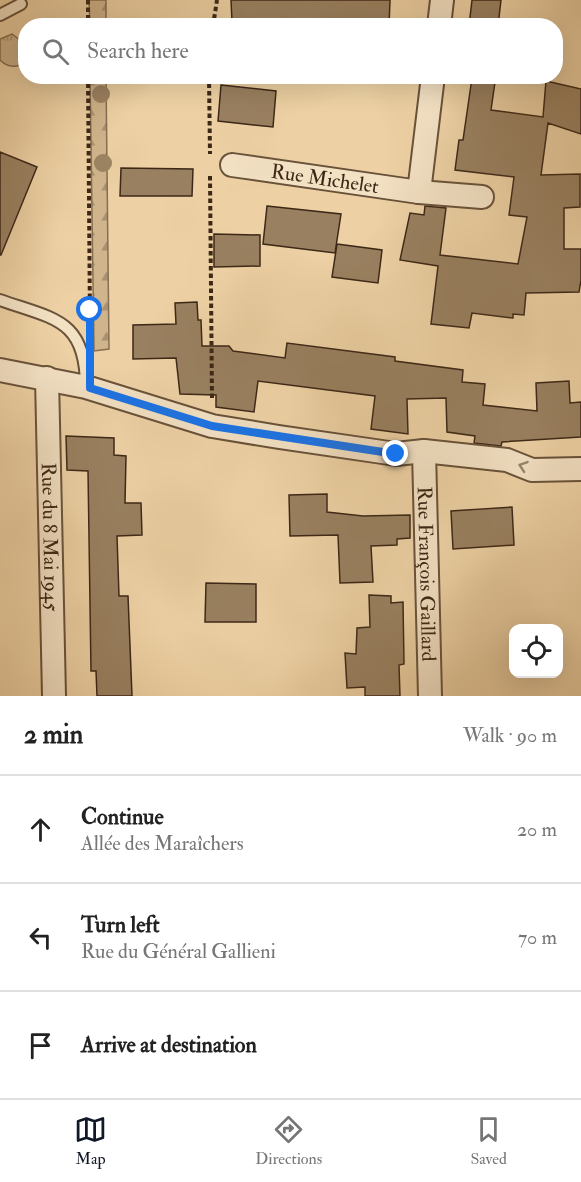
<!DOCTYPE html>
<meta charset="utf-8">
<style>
:root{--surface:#fff;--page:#f2f2f2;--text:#222;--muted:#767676;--line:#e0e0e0;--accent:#111827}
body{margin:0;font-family:"IM FELL Double Pica",serif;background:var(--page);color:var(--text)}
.controls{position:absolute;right:18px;bottom:18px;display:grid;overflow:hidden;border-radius:12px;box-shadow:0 6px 24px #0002}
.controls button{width:54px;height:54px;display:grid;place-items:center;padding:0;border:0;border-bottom:2px solid var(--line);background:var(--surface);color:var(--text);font:30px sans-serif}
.stop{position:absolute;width:18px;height:18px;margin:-14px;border:4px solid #1a73e8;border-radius:50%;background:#fff}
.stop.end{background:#1a73e8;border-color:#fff;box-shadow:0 2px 6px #0008}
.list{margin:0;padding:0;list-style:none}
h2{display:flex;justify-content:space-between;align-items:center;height:78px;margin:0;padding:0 24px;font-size:26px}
h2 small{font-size:20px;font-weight:400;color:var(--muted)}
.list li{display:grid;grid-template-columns:39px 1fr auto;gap:18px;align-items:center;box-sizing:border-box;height:108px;padding:0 24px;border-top:2px solid var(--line)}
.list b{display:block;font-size:22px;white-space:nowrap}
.list p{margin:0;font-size:20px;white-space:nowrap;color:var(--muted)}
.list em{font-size:20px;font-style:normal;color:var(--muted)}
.icon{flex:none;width:33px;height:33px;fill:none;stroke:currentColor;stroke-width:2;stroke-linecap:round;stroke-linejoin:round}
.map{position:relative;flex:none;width:581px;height:696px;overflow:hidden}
.search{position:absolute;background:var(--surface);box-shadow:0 6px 24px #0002;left:18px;right:18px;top:18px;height:66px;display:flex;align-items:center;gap:15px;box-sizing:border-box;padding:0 21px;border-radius:24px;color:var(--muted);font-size:22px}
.sheet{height:402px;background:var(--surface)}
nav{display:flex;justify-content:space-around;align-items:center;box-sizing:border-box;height:84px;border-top:2px solid var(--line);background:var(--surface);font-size:16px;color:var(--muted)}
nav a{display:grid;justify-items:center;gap:3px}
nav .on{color:var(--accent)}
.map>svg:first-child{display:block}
</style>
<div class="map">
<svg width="581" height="696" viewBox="0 0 581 696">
<defs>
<pattern id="grass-tufts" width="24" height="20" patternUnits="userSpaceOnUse" patternTransform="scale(1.5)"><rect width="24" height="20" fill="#cfb48c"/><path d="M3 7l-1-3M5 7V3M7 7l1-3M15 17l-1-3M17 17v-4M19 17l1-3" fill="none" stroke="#a99271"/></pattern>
<pattern id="forest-firs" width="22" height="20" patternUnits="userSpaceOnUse" patternTransform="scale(1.5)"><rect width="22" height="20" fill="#cfb48c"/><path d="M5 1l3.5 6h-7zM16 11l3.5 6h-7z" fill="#a99271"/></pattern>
</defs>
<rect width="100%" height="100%" fill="#edd1a4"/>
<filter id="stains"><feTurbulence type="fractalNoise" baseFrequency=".00333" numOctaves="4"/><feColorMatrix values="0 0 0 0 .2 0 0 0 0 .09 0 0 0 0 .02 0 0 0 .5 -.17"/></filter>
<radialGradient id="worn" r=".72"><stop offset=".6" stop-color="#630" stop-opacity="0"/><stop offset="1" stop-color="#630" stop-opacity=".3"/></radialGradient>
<path fill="url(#grass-tufts)" stroke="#866e52" stroke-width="1.5" d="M12,34L20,40L25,54L20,65C12,68 6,66 0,60V39Z"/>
<path fill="url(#forest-firs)" stroke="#866e52" stroke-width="1.5" d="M89,0H106V25H90Z
M90,77H106L109,349L94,351Z"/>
<path fill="#998060" stroke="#3d2817" stroke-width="1.5" d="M231,0H390L389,26H285V19L232,22Z
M472,0H501L498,26H469Z
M472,78L495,82L491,110L543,117L546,81L581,89V134L548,123L541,175L580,174V207L564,208V249H581V280L579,292L526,293L524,315L513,314V318L472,313L469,328L431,324L438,266L400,260L410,213L424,215L425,206L446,208L440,255L518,264L527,217L509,215L514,177L455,170L459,140H463Z
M221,85L276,91L273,127L218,121Z
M0,152L37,167L1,255H0Z
M121,168L193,169L192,196H120Z
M267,206L341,214L335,253L263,244Z
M214,234L260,235V266L214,267Z
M337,244L382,250L378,283L332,277Z
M197,302L198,320H201L202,346H229L233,351L285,358L287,343L395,357V361L463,370L462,382L485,384L483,405L537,411L536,383L569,381L570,403L581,402V437L502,442L501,446L474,443L475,436L447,432L446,398L407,399L408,434L371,429L375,396L258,381L254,412L216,407V395L180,394L176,358L133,359V325L176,324L175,303Z
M66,436L114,438V455L126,456L125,503H141L142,535L117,536L119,596H128L132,696H97L96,671H91L88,471L67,470Z
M327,494V512L363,516L410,515V538L397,539V545L371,546L373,582L340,583L338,535L290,536L289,495Z
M512,507L514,545L453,549L451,511Z
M206,583L256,584V622H205Z
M369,595L391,596V603L403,602L404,664L399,665L400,696H365V687L347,688L345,653L356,654L357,628L370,627Z"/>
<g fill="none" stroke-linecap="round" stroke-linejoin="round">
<defs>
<path id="lane" d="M0,15L21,4
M0,300C54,319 86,319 86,387"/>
<g id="street">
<path d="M439,26L442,0"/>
<path id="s1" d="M232,165L419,192L433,76"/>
<path d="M419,192L482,197"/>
<path d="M0,370L86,387L212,426L279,437L396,454L424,451L507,460L532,470L581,469"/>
<path id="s2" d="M47,378L54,696"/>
<path id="s3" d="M424,451L430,696"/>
</g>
</defs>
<use href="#lane" stroke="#69523a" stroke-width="14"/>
<use href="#street" stroke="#69523a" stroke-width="26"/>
<path stroke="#3d2817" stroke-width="4" stroke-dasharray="4.5 3" stroke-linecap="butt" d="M88,0V26
M213,26L217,0
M88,76L90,324
M209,76L210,154
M210,176L212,400"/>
<use href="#lane" stroke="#f3e1c4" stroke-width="10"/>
<use href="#street" stroke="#f3e1c4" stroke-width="22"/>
</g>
<g fill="#9c8363">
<circle cx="101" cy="94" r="9"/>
<circle cx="103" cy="163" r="9"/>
</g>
<defs><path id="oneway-chevron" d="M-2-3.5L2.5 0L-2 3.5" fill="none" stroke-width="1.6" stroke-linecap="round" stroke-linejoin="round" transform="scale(1.5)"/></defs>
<use stroke="#98846e" href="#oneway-chevron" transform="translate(523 466) rotate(-161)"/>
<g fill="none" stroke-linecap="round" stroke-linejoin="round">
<path stroke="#1a73e8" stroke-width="8" d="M90,310V388L212,426L396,454"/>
</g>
<g text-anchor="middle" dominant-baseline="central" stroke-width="6" stroke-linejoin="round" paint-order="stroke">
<g font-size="20" fill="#3d2817" stroke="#f3e1c4">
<text stroke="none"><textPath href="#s1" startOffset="94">Rue Michelet</textPath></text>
<text stroke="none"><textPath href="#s2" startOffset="159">Rue du 8 Mai 1945</textPath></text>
<text stroke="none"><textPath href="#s3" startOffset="123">Rue François Gaillard</textPath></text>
</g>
</g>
<rect width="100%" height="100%" filter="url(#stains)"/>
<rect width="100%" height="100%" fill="url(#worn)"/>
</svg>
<div class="controls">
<button><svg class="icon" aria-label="locate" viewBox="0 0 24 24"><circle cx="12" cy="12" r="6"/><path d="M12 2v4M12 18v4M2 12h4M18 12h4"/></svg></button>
</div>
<div class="stop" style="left:90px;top:310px"></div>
<div class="stop end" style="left:396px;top:454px"></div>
<div class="search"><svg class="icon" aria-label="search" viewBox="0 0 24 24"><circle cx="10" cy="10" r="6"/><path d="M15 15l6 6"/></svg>Search here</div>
</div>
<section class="sheet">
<h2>2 min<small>Walk · 90 m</small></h2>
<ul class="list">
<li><svg class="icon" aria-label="ahead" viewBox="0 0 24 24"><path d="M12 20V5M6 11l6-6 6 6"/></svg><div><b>Continue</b><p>Allée des Maraîchers</p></div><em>20 m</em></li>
<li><svg class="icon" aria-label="left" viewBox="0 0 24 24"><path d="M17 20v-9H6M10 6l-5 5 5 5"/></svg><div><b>Turn left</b><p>Rue du Général Gallieni</p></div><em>70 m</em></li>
<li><svg class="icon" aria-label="arrive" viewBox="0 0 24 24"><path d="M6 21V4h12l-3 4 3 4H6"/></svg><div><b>Arrive at destination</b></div></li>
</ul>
</section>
<nav>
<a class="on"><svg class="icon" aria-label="map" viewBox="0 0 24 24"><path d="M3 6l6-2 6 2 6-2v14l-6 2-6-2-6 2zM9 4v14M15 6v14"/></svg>Map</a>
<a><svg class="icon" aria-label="directions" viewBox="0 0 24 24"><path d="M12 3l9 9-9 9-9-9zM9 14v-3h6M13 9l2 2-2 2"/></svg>Directions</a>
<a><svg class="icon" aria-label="saved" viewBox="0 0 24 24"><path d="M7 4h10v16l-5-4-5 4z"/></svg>Saved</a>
</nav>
